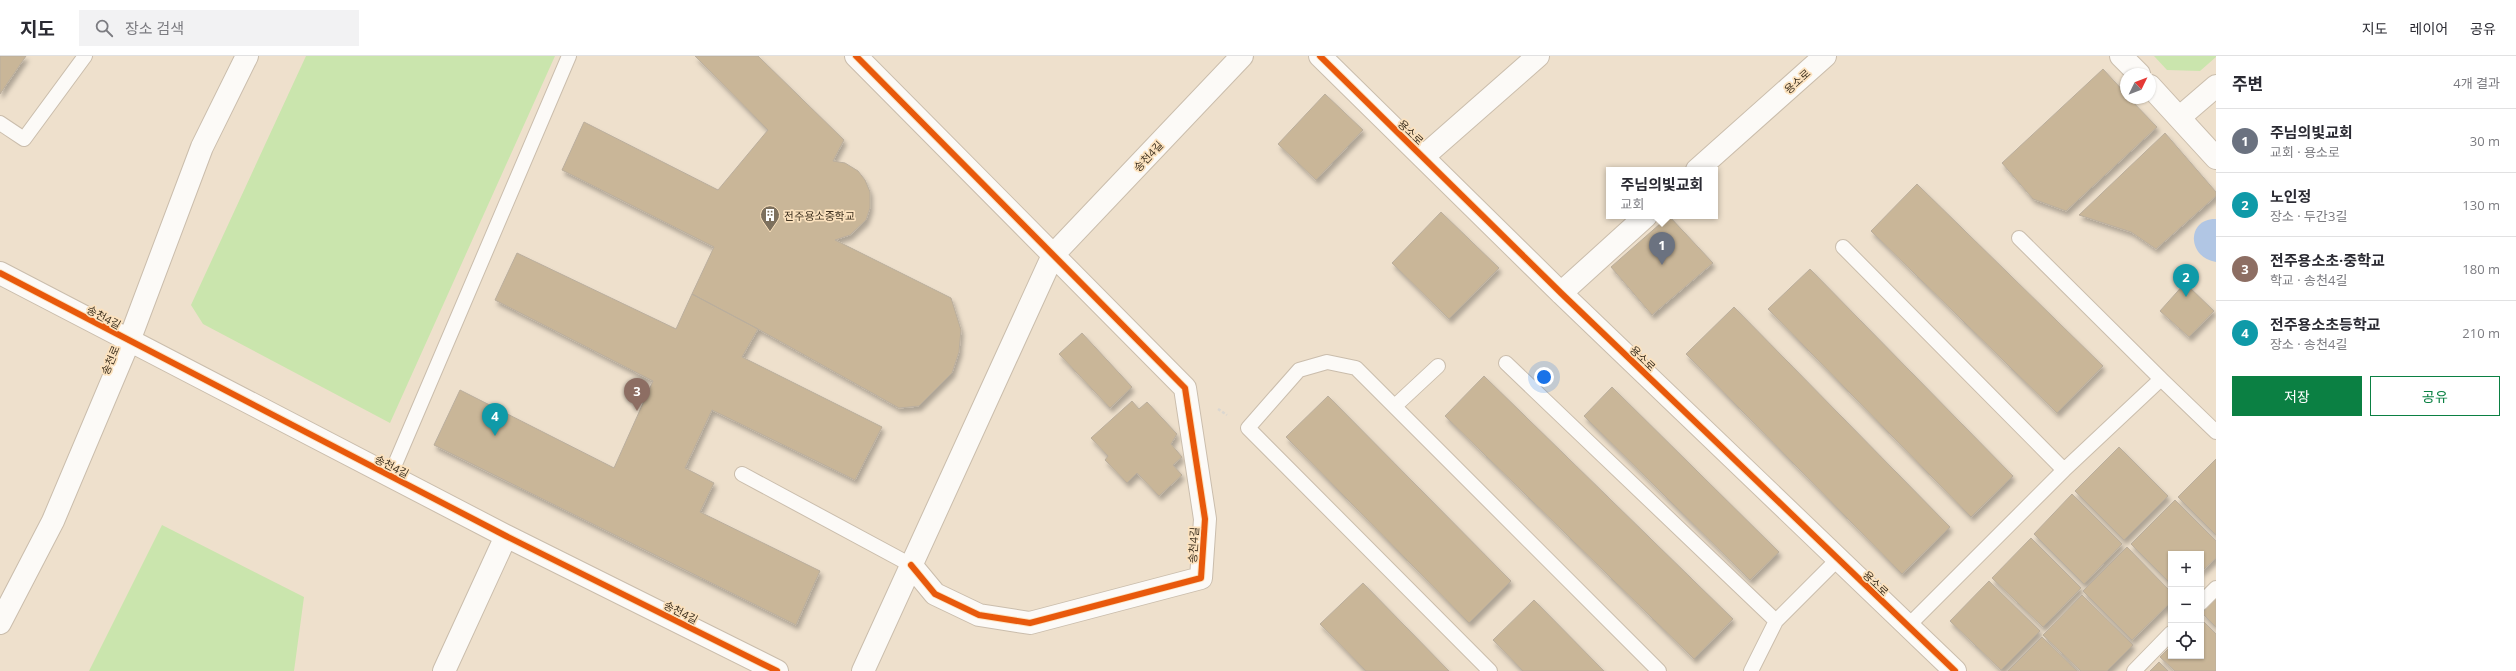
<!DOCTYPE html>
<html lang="ko">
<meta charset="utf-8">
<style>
:root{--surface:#fff;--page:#f2f2f3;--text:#2b2b33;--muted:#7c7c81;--line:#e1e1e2;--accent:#0b8043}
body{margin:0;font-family:"Open Sans","Noto Sans KR",sans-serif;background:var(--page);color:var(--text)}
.controls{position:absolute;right:12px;bottom:12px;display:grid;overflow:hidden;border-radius:0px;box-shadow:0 1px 3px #0004}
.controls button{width:36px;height:36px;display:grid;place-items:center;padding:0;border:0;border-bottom:1px solid var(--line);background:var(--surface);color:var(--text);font:20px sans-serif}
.compass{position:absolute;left:2120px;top:12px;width:36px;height:36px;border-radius:50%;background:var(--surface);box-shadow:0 1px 3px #0004;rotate:47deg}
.you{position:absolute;left:1544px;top:321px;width:14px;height:14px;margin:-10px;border:3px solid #fff;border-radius:50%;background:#1a73e8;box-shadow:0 0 0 6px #1a73e833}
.badge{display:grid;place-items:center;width:26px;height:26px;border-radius:50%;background:var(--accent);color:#fff;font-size:13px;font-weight:700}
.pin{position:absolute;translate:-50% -33px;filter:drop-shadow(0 1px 2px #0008)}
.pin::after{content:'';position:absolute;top:21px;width:14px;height:12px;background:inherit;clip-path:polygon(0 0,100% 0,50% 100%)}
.popup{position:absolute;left:1606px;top:111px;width:112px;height:52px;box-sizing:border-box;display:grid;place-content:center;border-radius:0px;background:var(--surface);filter:drop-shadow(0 1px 3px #0005);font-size:13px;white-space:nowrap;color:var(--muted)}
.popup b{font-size:15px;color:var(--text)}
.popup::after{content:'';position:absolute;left:50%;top:100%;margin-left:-8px;border:8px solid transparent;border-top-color:var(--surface)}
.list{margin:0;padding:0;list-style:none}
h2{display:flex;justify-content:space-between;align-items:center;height:52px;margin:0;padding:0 16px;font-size:17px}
h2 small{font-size:13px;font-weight:400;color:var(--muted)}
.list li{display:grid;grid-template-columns:26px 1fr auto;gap:12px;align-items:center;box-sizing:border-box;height:64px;padding:0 16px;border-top:1px solid var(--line)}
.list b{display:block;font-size:15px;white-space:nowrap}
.list p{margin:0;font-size:13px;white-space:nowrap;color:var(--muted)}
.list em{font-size:13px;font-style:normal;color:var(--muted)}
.actions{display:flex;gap:8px;padding:12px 16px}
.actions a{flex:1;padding:9px 0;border:1px solid var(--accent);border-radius:0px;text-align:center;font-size:14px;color:var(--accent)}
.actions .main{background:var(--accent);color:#fff}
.icon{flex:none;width:22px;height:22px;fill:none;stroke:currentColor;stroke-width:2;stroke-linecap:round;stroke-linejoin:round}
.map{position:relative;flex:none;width:2216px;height:615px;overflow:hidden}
header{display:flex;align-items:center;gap:24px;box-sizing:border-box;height:56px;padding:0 20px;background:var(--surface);border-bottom:1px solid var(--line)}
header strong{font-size:19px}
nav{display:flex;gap:22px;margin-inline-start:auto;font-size:14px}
.search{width:280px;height:36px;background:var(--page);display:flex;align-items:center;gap:10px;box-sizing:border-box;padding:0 14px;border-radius:0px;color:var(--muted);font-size:15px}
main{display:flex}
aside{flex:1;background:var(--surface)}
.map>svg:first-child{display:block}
</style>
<header>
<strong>지도</strong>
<div class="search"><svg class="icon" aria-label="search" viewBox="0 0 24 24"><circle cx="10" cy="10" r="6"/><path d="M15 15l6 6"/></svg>장소 검색</div>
<nav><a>지도</a><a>레이어</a><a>공유</a></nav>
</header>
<main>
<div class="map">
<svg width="2216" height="615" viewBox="0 0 2216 615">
<defs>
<filter id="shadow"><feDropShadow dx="2.5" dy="4.5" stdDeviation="2" flood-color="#0004"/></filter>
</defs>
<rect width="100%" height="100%" fill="#eee0cc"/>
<path fill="#cae5ad" d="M306,0H555L390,367L203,268L191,249Z
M2154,0H2216V1L2200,15L2167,14Z
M162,469L304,541L294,615H89Z"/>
<path fill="#b1c6e4" d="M2216,163V206C2186,201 2187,162 2216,163Z"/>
<path fill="#c9b698" stroke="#baae9d" filter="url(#shadow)" d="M0,0H26L0,38Z
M695,0H758L844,84L833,105L845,107L858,115L865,124L870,136V152L866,164L850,179L835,184L951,242L961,274L959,296L952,317L919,350L899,352L758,273L692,238L714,191L562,114L584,66L718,134L768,74Z
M2103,13L2126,38V42H2129L2157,71L2066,155L2033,143L2002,107Z
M1325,38L1363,74L1316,124L1278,88Z
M2165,77L2216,136V140L2156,193L2131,176L2079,159Z
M1917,128L2103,310L2057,357L1871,175Z
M1441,156L1499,212L1449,263L1392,207Z
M1669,160L1713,207L1652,259L1611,211Z
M517,197L676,273L692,238L758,273L742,301L882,371L855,424L712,354L685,412L714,427L700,456L820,515L796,569L434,389L460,334L614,412L653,325L495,244Z
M1810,213L2013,420L1971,461L1768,253Z
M2185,227L2214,255L2189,281L2160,255Z
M1734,251L1950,471L1902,518L1686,298Z
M1082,277L1132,331L1110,352L1059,298Z
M1484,320L1733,563L1694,603L1445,360Z
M1612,331L1779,496L1750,524L1584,360Z
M1328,340L1511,525L1469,567L1286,381Z
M1132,345L1139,353L1147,346L1177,378L1171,388L1182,401L1173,409L1182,419L1159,440L1137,417L1127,427L1105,404L1108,400L1091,382Z
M2119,391L2168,440L2124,484L2075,435Z
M2216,403V479L2178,441Z
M2072,438L2122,488L2084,528L2034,478Z
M2175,444L2216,485V502L2201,516V498H2171V528L2131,488Z
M2031,482L2081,532L2043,571L1992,522Z
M2127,491L2171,536V546L2132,584L2083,535Z
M1989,525L2040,575L2001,614L1950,565Z
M1363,527L1449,615H1366L1320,568Z
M2082,539L2133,589L2107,615H2081L2043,579Z
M2216,543V571L2202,557Z
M1534,544L1604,615H1523L1493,584Z
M2201,563L2216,578V615H2175L2160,601L2171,590V600H2201Z
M2042,581L2077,615H2008Z
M2159,606L2168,615H2150Z"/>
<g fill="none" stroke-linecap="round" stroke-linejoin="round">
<defs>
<path id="lane" d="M0,67L24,83L85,0
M2019,182L2161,323
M1843,191L2064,414
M1506,307L1776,565L1751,615
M1395,350L1438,310
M742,418L911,509
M390,420L569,0
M2201,547L2216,532
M1776,565L1837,504
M1907,571L2064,414L2161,323L2216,376
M1490,615L1248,372L1299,314L1327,306L1356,312L1659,615
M2134,615L2171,577"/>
<path id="street" d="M856,0L1185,332L1205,463L1201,522L1030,567L979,559L935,538L911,509
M1320,0L1561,237L1955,615
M2121,0L2139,18
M2150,30L2216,102
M2180,61L2216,30
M1423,101L1538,0
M1697,114L1825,0
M0,217L506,480L777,615
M1561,237L1646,160
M0,567L53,465L129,285L202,91L247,0
M444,615L506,480
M863,615L1053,199L1242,0"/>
</defs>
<use href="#lane" stroke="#cabdac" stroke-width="16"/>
<use href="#street" stroke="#cabdac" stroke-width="24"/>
<path stroke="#dbd7d0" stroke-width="2.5" stroke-dasharray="3 2" stroke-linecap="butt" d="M1218,353L1227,359"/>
<use href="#lane" stroke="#fcfaf7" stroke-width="14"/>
<use href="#street" stroke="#fcfaf7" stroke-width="22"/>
<defs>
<path id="cycleway" d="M856,0L1185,332L1205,463L1201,522L1030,567L979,559L935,538L911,509
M1320,0L1561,237L1955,615
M0,217L506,480L777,615"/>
</defs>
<use href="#cycleway" stroke="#fce2be" stroke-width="8"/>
<use href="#cycleway" stroke="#e8590c" stroke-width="6"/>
</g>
<defs>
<symbol id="building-pin" viewBox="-11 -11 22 30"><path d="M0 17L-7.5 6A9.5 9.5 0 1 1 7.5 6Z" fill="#7d705d" stroke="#fce2be"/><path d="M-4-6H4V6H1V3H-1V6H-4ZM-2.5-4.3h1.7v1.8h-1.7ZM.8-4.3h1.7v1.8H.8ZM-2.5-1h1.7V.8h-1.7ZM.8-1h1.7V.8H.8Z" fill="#fff"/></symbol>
</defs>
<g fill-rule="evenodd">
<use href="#building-pin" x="759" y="148" width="22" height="30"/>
</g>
<g text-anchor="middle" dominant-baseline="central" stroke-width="3.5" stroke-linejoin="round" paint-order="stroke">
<g font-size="11" fill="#403321" stroke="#fce2be">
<text transform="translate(1797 25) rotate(-42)">용소로</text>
<text transform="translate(1411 76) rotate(44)">용소로</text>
<text transform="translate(1148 100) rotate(-47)">송천4길</text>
<text transform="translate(104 261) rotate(28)">송천4길</text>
<text transform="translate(1643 302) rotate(44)">용소로</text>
<text transform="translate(110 304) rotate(-67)">송천로</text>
<text transform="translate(392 410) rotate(27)">송천4길</text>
<text transform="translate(1193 489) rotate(-86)">송천4길</text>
<text transform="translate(1876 527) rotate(44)">용소로</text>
<text transform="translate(681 556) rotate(27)">송천4길</text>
</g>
<g font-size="11" fill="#403321" stroke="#fce2be" text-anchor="start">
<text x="784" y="159">전주용소중학교</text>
</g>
</g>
</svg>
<div class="controls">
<button>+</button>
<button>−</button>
<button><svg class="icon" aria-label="locate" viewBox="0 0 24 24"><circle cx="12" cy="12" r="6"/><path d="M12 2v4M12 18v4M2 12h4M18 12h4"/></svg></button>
</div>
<svg class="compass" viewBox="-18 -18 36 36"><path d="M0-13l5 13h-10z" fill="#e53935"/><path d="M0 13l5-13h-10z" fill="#7c7c81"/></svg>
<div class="you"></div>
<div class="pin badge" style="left:1662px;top:209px;background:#6b7280">1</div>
<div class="popup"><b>주님의빛교회</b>교회</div>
<div class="pin badge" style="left:2186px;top:241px;background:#0f9aa8">2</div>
<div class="pin badge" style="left:637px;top:355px;background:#8d6e63">3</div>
<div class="pin badge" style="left:495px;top:380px;background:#0f9aa8">4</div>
</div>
<aside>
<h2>주변<small>4개 결과</small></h2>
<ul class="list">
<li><span class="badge" style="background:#6b7280">1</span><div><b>주님의빛교회</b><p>교회 · 용소로</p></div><em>30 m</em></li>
<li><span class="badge" style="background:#0f9aa8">2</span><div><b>노인정</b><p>장소 · 두간3길</p></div><em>130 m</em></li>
<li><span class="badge" style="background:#8d6e63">3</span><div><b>전주용소초·중학교</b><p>학교 · 송천4길</p></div><em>180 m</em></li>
<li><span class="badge" style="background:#0f9aa8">4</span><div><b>전주용소초등학교</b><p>장소 · 송천4길</p></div><em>210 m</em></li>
</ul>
<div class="actions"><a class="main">저장</a><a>공유</a></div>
</aside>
</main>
